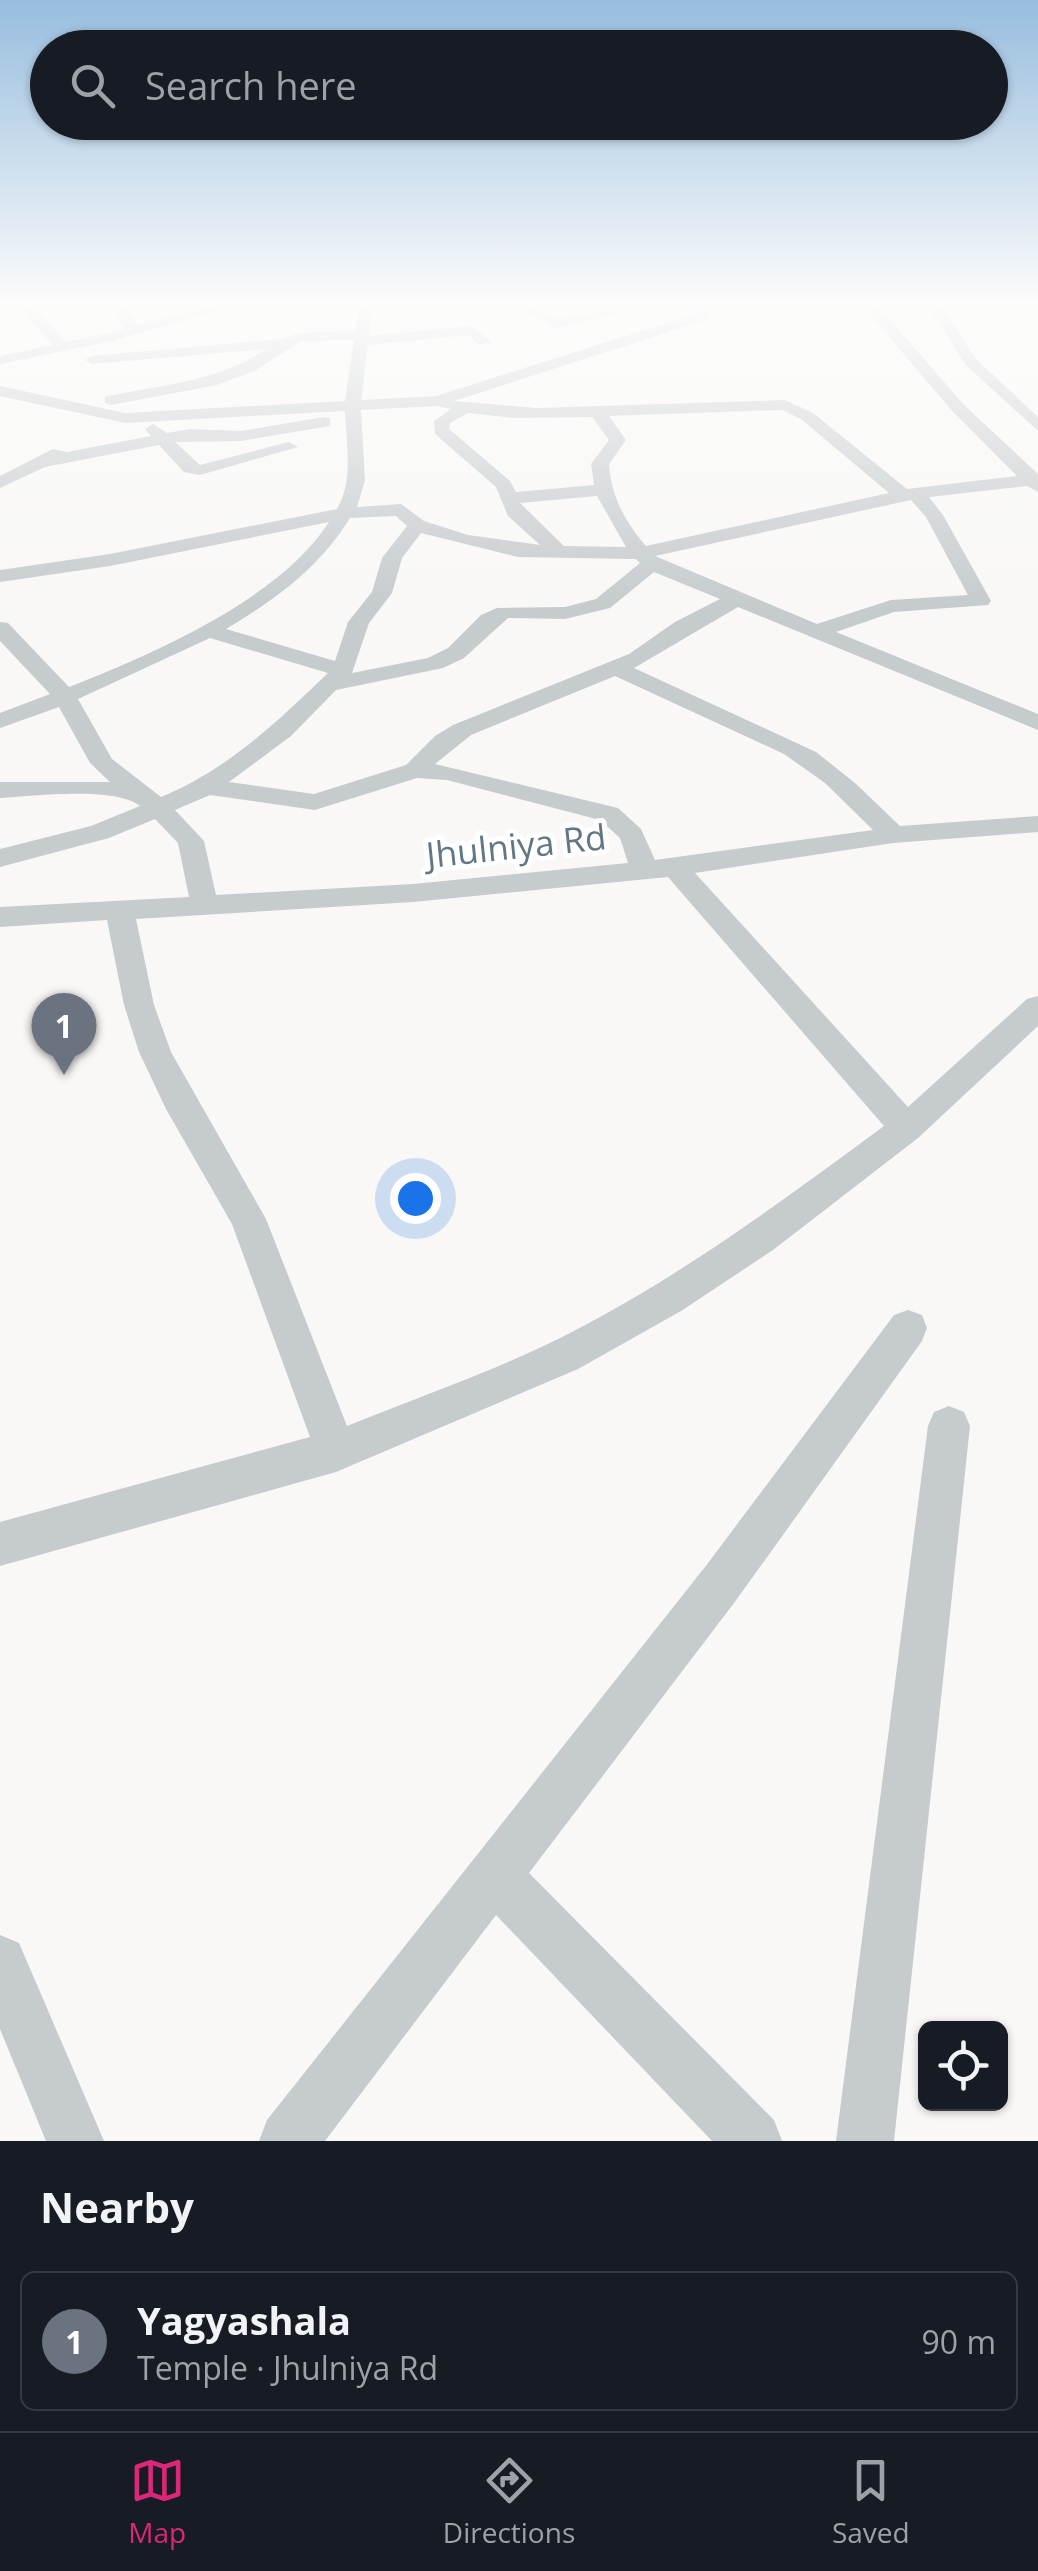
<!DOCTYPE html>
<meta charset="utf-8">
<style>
:root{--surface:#171b24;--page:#242831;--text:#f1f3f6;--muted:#9ea1a6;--line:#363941;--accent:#db2777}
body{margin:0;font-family:"Open Sans",sans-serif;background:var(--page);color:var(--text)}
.controls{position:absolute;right:30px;bottom:30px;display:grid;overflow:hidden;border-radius:15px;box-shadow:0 2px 8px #0004}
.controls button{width:90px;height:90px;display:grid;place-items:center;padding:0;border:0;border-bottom:2px solid var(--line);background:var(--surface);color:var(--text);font:50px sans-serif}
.you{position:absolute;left:415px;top:1198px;width:35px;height:35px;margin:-25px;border:8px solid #fff;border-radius:50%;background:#1a73e8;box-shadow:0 0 0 15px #1a73e833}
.badge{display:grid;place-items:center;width:65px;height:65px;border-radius:50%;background:var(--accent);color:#fff;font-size:32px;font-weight:700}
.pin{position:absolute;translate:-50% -82px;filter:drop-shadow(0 2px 5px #0008)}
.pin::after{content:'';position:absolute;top:52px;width:35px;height:30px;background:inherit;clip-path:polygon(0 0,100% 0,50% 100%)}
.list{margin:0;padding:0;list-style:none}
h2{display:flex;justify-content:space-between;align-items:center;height:130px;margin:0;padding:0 40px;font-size:42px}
h2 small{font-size:32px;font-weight:400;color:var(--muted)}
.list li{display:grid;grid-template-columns:65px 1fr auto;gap:30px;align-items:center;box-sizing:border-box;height:140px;margin:0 20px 20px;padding:0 20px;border:2px solid var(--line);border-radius:15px}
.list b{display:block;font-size:38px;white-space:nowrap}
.list p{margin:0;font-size:32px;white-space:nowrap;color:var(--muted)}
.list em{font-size:32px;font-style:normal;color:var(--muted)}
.icon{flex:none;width:55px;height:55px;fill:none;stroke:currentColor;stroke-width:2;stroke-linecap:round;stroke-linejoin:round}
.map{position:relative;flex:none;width:1038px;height:2141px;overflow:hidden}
.search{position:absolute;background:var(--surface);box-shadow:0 2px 8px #0004;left:30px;right:30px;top:30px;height:110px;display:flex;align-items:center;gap:25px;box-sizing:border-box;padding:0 35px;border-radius:55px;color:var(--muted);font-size:38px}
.sheet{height:290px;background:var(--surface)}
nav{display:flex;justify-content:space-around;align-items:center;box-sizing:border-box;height:140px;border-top:2px solid var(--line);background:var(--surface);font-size:28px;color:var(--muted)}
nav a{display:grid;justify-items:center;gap:5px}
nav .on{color:var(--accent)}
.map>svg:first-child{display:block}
</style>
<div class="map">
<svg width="1038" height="2141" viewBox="0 0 1038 2141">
<rect width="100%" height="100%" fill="#f9f8f6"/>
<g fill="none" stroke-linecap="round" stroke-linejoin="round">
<path fill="#c6cbce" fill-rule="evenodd" d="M18,306H33L66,342L126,329L111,306H125L138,325L212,306H236L111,341L0,364V356L53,345Z
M358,306H372L369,336L471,326L492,342L480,345L468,335L368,345L361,400L436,396L686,317L698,312L694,306H708L711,316L696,323L454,401L536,408L785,400L813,413L907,489L1017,476L952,411L863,306H878L964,405L1038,474V492L1027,486L929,497L943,515L991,601L988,605L894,612L836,632L1038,714V730L738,607L634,668L816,752L855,783L900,826L1038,816V832L893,843L695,873L908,1107L1027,999L1038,996V1026L918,1138L773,1250L681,1311L578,1369L336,1472L0,1566V1522L310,1437L232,1224L166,1109L139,1052L124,1005L107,920L0,927V907L189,897L178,843L155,819L109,838L0,867V849L91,826L140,806C115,786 33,796 0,798V782H110L90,763L59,707L0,728V713L50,694L0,641V622L8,623L69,687C152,654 279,600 329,522L110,566L0,582V570L110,554L337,509C354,480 346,443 345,411L125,423L0,396V386L125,413L345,401L354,340L301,341L256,370L217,385L111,405L105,403V397C161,384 218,383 266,349L92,364L85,360L92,356L282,339L299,333L356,331ZM437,406L451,409L434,421L435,434L496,487L508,516L540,545L468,535L424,521L401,504L357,507L365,480L361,410ZM782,410L801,419L889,493L646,546C625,522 611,496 609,464L626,440L609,416ZM468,413L516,418L592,417L609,440L591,464L594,485L516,492L510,481L449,429L450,423ZM597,496L626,547L564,546L520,503ZM911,500L926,517L968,595L891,600L817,624L655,556ZM396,516L407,526L382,558L372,592L348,622L335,661L226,629C275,600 320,567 350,518ZM421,533L518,557L636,559L640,563L596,599L565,607L497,608L481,615L448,648L428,658L352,673L369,623L392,593L402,558ZM654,572L720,599L675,622L629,654L453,725L435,736L406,765L314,794L229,782L291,736L336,690L443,668L464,658L508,618L565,619L610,608ZM210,638L328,673C277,722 227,770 161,797L112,759L78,699ZM615,676L784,754L825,783L873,830L655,860L641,829L618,808L435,764L471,735ZM417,778L447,780L600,820L620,838L628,863L413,884L216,895L204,841L175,810L210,795L315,810ZM668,877L884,1126C777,1205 672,1283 552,1342C486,1374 415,1398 347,1426L266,1219L171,1052L154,1005L136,919L413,902Z
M513,306H531L558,319L611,310L618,314L556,328Z
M927,306H941L976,359L1038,417V431L966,365Z
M324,417L330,418V426L241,441L175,442L200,465L289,442L298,447L200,475L184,472L159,445L45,467L0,488V476L53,449L67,452L151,436L145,429L153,424L167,433L190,429L241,431Z
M908,1310L922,1315L927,1328L922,1341L737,1599L529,1873L774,2120L782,2141H712L496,1915L325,2141H259L267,2120L705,1567L894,1315Z
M949,1406L964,1412L970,1426L894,2141H836L928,1426L934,1412Z
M0,1935L19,1943L104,2141H46L0,2029Z"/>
</g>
<linearGradient id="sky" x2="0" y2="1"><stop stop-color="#97bdde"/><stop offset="0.5" stop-color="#fcfcfb"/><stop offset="1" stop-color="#fcfcfb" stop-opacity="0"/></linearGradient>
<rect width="1038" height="606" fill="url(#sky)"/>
<g text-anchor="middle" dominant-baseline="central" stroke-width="10" stroke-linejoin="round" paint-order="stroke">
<g font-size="35" fill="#617783" stroke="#fff">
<text transform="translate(516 845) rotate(-6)">Jhulniya Rd</text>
</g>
</g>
</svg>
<div class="controls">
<button><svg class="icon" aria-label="locate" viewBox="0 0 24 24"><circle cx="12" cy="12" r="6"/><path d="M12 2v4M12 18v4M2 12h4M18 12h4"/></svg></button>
</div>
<div class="you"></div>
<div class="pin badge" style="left:64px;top:1075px;background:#6b7280">1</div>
<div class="search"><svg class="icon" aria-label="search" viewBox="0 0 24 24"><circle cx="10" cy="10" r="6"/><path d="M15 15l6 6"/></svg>Search here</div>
</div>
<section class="sheet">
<h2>Nearby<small></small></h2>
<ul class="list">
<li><span class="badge" style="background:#6b7280">1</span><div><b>Yagyashala</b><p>Temple · Jhulniya Rd</p></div><em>90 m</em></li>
</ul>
</section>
<nav>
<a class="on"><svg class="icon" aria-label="map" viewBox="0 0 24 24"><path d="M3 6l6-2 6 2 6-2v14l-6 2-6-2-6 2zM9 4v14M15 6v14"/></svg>Map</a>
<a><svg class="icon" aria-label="directions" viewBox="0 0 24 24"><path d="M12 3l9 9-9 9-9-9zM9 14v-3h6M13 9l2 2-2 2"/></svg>Directions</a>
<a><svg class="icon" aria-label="saved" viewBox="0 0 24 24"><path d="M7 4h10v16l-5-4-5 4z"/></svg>Saved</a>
</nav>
